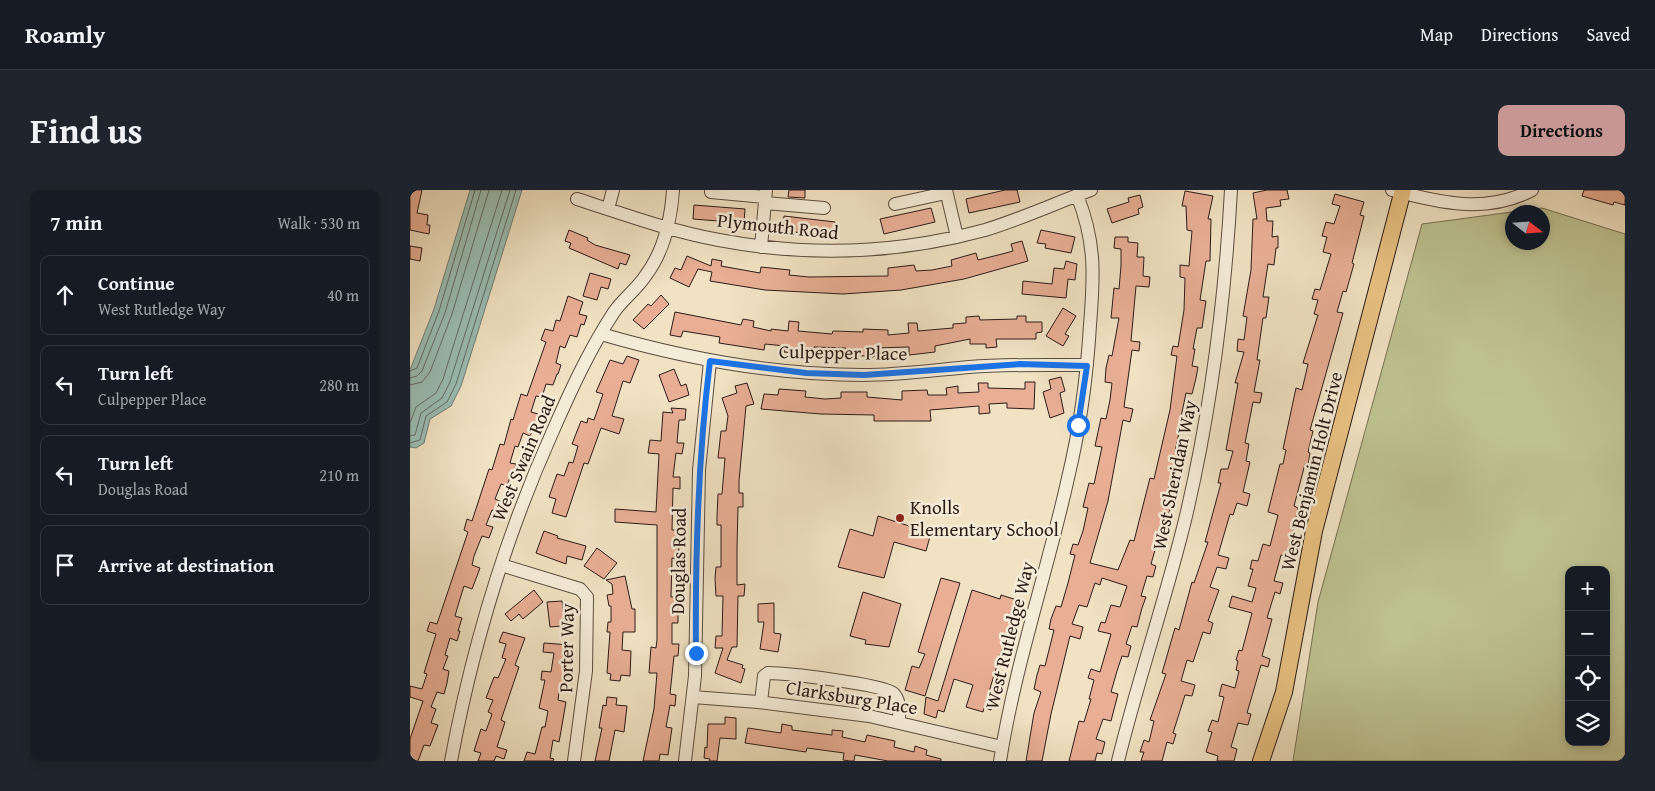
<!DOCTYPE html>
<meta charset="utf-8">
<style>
:root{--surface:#171b24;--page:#20242c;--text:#f1f3f6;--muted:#9ea1a6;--line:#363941;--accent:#c59692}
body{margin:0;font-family:"Gentium Book Plus",serif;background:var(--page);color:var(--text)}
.controls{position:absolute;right:15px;bottom:15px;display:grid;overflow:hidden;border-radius:10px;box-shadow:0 2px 8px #0003}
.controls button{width:45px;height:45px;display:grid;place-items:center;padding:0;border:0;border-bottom:1px solid var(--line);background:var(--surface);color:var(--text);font:25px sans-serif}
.compass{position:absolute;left:1095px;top:15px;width:45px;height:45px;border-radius:50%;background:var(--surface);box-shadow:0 2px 8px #0003;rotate:107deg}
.stop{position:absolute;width:15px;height:15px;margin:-11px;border:4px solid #1a73e8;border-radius:50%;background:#fff}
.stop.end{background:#1a73e8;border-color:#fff;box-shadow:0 1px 5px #0008}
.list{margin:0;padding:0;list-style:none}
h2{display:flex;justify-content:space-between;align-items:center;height:65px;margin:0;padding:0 20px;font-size:21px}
h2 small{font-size:16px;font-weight:400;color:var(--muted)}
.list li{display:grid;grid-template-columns:32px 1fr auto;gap:15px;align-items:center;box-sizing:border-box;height:80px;margin:0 10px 10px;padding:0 10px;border:1px solid var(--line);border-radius:10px}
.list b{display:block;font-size:19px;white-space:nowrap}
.list p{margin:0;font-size:16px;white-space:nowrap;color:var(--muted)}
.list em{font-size:16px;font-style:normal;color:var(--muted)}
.icon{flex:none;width:28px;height:28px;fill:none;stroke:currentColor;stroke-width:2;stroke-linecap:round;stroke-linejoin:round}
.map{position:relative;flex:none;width:1215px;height:571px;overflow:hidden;border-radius:10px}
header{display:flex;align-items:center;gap:30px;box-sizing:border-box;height:70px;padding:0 25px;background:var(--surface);border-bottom:1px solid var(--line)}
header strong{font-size:24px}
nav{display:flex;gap:28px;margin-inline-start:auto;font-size:18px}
.intro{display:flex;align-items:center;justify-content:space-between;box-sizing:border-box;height:120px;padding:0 30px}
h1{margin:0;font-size:35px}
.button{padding:12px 22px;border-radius:10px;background:var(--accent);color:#111;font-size:18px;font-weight:700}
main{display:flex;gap:30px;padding:0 30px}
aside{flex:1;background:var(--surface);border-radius:10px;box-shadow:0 2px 8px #0003}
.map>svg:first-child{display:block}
</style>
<header>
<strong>Roamly</strong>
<nav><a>Map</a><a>Directions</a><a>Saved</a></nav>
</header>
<div class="intro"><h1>Find us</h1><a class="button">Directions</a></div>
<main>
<aside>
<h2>7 min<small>Walk · 530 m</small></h2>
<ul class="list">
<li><svg class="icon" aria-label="ahead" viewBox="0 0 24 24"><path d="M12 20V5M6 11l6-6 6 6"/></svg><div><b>Continue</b><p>West Rutledge Way</p></div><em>40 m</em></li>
<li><svg class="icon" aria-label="left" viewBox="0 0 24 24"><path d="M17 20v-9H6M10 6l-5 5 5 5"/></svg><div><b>Turn left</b><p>Culpepper Place</p></div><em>280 m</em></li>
<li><svg class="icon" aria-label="left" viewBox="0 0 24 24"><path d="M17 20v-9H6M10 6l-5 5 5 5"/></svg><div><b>Turn left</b><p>Douglas Road</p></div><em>210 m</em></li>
<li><svg class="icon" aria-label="arrive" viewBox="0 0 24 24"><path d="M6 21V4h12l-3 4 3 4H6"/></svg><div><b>Arrive at destination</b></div></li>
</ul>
</aside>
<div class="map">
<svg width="1215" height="571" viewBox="0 0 1215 571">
<rect width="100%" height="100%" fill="#f0e2c3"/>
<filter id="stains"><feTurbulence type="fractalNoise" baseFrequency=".004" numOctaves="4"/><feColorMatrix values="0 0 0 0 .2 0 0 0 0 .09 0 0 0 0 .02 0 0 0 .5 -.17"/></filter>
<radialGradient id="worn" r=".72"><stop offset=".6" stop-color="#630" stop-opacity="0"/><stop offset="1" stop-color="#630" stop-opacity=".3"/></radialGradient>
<path fill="#bec291" stroke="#746e54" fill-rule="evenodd" d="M1132,18L1215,44V571H883L908,412L1012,34ZM1102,22H1132V52H1102ZM1159,380H1196V552H1159Z"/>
<path fill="#9abeb4" stroke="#6e7d75" d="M60,0H112L51,196L41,216L20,229L14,253L6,258L0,257V180L24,119Z"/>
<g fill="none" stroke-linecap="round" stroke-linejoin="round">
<path stroke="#626c65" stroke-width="1" d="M0,181L7,178L29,121L65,0
M0,188L7,186L12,181L35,123L71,0
M0,195L12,192L20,182L42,124L79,0
M0,233L6,217L26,203L33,189L92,0
M0,246L5,245L11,223L32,208L40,192L100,0
M0,253L10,250L16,226L37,212L46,194L106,0"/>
</g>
<path fill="#e8af96" stroke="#2b1b16" d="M0,0H12L7,23L18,25L17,35H20L19,44L0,40Z
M379,0H395V8L378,7Z
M595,0H607L610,12L559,23L556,9Z
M857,0H877L879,9L870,10L871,16L856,18L857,31H863L862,47L868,46V58H866L864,75L858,74L853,107H859L856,128H853L847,170H850L844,202L852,203L850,213L843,212L835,253L839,254L836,271L840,272L833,302L840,304L837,316L827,313L823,325L820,324L808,365L819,368L816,379L807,377L800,397L809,400L798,431L803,433L800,444L793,442L783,472L777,470L771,491L785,495L782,506L775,505L763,543L766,544L763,554L757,552L752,571H731L734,562H730L734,550L739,552L744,531L740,530L756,484L752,483L765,438L769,440L782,392L784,393L798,352H795L811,293H808L811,279H818L823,261L816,260L828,193H825L834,162L827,161L828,149L834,150L837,127L833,126L841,80L843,29H847L843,3Z
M1174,0H1215V15L1204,12L1203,15L1172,6Z
M775,1L803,6L798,29H801L800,71H796L790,110L796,111L792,138H787L783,159H785L782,176L788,177L786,188L782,204L776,203L771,227L779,228L776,239L770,238L765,262L770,263L755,309L762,311L759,323L755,322L750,341L754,342L751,354L747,353L741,374L746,376L743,387L737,386L731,406L736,407L732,418L727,437L722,436L716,454L721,456L718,467L712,466L707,481L701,502L708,504L701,531L693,529L686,549L695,552L692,564L687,563L685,571H659L669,531L674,532L681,509H679L684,490L678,488L681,479L690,482L701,444L688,441L691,432L695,433L701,415L710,417L717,396L692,388L690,395L685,393L677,417L669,415L662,434L673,437L670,449L660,446L641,524L632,571H616L624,523L631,502L624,499L627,485L630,475L635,476L644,440L639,439L641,429L646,416L651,417L658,393L665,365L660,364L663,354L668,355L673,341L678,318L673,317L679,293L684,294L692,257L685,256L691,228L696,229L700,210L702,193L695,192L696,178L699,165L702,166L709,128H701L704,98L709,99L711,76V59L704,58L705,47H718V52L728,53L727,67H734L733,86L740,87L739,97L726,96L721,151L730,152L729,161L722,160L714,217L723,219L720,232L713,230L698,311L680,373L708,380L720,350L724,351L740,288L744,289L760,220L767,166L761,165L763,156L768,157L774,120L775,88L770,87V75L779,76L780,64L782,41L777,40L776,16H772Z
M925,4L954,12L950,25L954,26L942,73L944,74L936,102L933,101L927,122L933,123L900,240L903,241L898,262L900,263L898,275L895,274L884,316L888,318L880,356L877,367L871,365L864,391L873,393L870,404L865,402L857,428L862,429L852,466L860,469L858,477L851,475L837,523L841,524L838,535L828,533L821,557L827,559L824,571H807L808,566L796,562L802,542L798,541L802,530L808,532L814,507L809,506L812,494L825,498L829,481L826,480L828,471L826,470L829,460L832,461L842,423L819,417L822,406L842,412L846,398L838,396L843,379H840L842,370L848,371L853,354L860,356L868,325L858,322L870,274H873L876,260L873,259L886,198L892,200L898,174L893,173L908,125L904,124L908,110L902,109L905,99L910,100L921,64L913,62L917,47L912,46L916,32L924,34L930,16L922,14Z
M730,5L733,17L728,19L729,24L702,33L697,19L719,12L718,8Z
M284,15L335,19L334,33L283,29Z
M521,18L525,32L474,44L470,29Z
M374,26L425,32L424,46L373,41Z
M159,40L178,48L177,50L185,55L220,65L216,75L210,73L208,79L159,58L161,53L155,51Z
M631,40L665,47L661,63L635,58L636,54L627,53Z
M612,51L618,71L554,89L491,100L433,104L355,100L300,91L302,82L288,79L279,97L260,88L265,78L271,80L277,66L301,76L302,69L312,71L311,76L350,83L351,77L380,80L379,85L399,87L478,86V78L504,75L506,81L522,80L542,76L541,70L566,63L568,70L592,64L603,61L601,54Z
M0,56L12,58L10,71L0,69Z
M656,71L667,74L665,90L658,89L656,108L612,104L613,91L642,94L644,78L654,79Z
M180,83L201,89L198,99L191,97L187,110L173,106Z
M251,105L259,114L234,139L223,130L238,114L241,116Z
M158,106L173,112L169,124L177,126L174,135L171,134L167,147L160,145L155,158L150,156L146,173L151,175L148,184H147L143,195L136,194L132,207L126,206L121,222L128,224L126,233L120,246L113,243L108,257L105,256L100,273L106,274L103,284H101L97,296L91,294L85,309L92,312L89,321L82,320L76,335L83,337L79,348L72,346L64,366L62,375L70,378L67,386L62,399L54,396L49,412L45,426L52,428L48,441H50L47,451L40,448L35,465L38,466L33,479L39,481L37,493L34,504L27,502L21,517L26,519L21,533L28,535L25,543L20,556L14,555L8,571H0V549L13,511L0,507V496L12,499L17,484L14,483L26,444L17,441L20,432L27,434L58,342L54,340L57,329L62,331L79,279L82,280L90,254L94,255L101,229L103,230L111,204L117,206L136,152L131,150L135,139L143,141L146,130L150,131Z
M653,118L666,126L655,144L659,146L653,156L636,146Z
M265,122L331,135L333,129L344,131L343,137L361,141V139L378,141L379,131L389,132L388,141L422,144L423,141L453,142V139L478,140V145L499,143L498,133H507L508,141L543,138V134L556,133V127L569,126L570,130L607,129V126H616V132H632V142L626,143V149H586L587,157L576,158V154H560V149L525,156V162L499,165V157L464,158V167L435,164L436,158L404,157L403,163H386L374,162L375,156L355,154L354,160L309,153L310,147L273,141L271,147L260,145Z
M217,166L229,170L220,193L213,191L202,226L214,229L209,244L191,238L178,274L174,273L156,327L142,323L146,309L139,307L147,284L154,286L159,272L163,273L168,256L162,254L171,231L177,233L178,228L184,230L193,204L186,202L200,170L213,174Z
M264,179L271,196L276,194L279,205L259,212L249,185Z
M651,187L655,201L650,203L654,223L640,228L633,202L641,199L639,190Z
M615,192H625L624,219L597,218V213L579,214L580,223L569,224V216L520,220L521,231H464V225L411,224L351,219L354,204L368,205L369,199L396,201L395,207L415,209L431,208V202H457V207L492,210V201L517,200L518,205H537L536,198L548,196V203L569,202L568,193H578V198L615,199Z
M337,193L344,214L336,216L329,291V303H333V317H328L327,358V395L335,394L334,406H328L327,457H322L317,470L333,475L332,478L335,479L331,493L305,483L313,458H305L306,446H312L313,406H306L305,389L306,377H311V335H307V327L308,304H312L315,268H308L311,241H316L318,226L312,208L327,203L325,196Z
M261,218L276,219L275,230H269L267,253H274L272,264L266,263L263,287H270V299L263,298L262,340H268L269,357L268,369L262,368L261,407H268V433H262V454H269L268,466H264L260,504L266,505L265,516L260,515L256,537L262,538L258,565L250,564L249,571H233L244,519L247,483H239L241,457L246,458L247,450V335L205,332V319L246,322L249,264L238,263L240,250L251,251L253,222L263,223Z
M468,326L521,343L516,361L484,352L474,388L428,377L440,339L463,346Z
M134,341L148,346L147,348L176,356L172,370L157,366L156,374L126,363Z
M187,358L207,373L194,389L174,376Z
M215,386L222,419H225V442H213L212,460L221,461L220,486L211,485L210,491L200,490L201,484L197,483L200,442H197L198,432H201V416H199L197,405L203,404L202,394L196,390Z
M531,388L550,393L515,506L495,500L502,476L509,478L515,464L508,462Z
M124,400L133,412L113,429L109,424L101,431L95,424Z
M562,400L590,409L591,405L607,410L578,505L585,507L581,520L574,518L573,522L556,517L563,495L544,489L534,522L528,520L526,528L514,524L516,507L528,511Z
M453,402L491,414L479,457L455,454L456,450L440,446Z
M152,411L154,426L161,425L162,435L140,437L137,412Z
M364,413V443L371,444L368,462L350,459L354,432H348V414Z
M93,442L115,448L105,475L109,477L91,530L95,532L87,557L97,560L94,569L86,566L84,571H68L71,563L64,561L71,539L76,541L82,524L78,522L83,510L76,508L84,487L88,488L96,469L92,468L96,454L89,452Z
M134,453L160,455L156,484H158L157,494H150L148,510L156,512L151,541L149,552L143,550L140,568L144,569L143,571H114L117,562L125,564L132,537H135L138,521L129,518L135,490H131L132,481L141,482L144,463L133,462Z
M197,507L207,508L206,515L217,516L214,542L205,540L199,571H185L192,538H189L193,515L196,516Z
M315,527L326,528V549L310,548L307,571H299L300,569L294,568L295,557L297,558L298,534H315Z
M372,534L382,536V540L422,545V540L433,541L432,547L455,552L457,545L485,551L484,557L504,562L505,556L517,560L516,565L531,569V571H478L445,565L444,571H440L433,570L434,563L397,558L396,562L335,553L338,538L371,543Z"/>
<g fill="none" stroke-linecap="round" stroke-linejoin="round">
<defs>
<path id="minor" d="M536,0L547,47
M982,0C1030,13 1077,24 1122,0
M301,2L355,7
M167,9C213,24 260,41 309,50C398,67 487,64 575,40C611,29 646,13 681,0
M355,13L414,18
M485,14L536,3
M198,19L203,0
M351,57L356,0
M191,144C277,169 364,185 453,185C489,185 524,180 559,177C598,174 637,175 677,175
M91,375L170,399L177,407L176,481L164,571
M283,507L348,512L459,526L592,557
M351,512L354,486L358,483C376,483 471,494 483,503C491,511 489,522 489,532
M41,571C62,458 95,348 142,243C160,202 179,160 204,122C213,109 227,99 236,85C254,61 261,29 263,0
M275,571L285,486L289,280L300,171
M590,571C605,475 637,383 658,288C670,238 677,186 680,135C684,86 686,52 667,5
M708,571C728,489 756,409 776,326C801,219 815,110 821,0"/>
<path id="major" d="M851,571L874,502L904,341L993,0"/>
</defs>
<use href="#minor" stroke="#5c4d41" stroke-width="14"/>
<use href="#major" stroke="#2b1b16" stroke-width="18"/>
<use href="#minor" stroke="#f5ecd8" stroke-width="12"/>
<use href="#major" stroke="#e8c182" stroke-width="16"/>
</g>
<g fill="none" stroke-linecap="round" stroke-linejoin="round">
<path stroke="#1a73e8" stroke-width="6" d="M286,463C285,365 288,268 300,171L396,183L454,185L610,174L677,176L668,235"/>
</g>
<circle fill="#8f2418" stroke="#f5ecd8" stroke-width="2" cx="490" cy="328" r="5"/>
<g text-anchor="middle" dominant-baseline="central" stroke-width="5" stroke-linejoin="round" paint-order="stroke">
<g font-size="19" fill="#2b1b16" stroke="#f5ecd8">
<text transform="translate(368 36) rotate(6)">Plymouth Road</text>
<text transform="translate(433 162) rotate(1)">Culpepper Place</text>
<text transform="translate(113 268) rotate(-67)">West Swain Road</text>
<text transform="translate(901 281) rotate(-76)">West Benjamin Holt Drive</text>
<text transform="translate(764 285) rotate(-78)">West Sheridan Way</text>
<text transform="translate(268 371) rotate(-89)">Douglas Road</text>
<text transform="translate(599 445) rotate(-76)">West Rutledge Way</text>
<text transform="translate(156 458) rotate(-89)">Porter Way</text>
<text transform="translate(442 507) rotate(9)">Clarksburg Place</text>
</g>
<g font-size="19" fill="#2b1b16" stroke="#f5ecd8" text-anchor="start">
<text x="500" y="317">Knolls<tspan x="500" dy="22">Elementary School</tspan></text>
</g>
</g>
<rect width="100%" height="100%" filter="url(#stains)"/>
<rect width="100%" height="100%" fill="url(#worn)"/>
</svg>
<div class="controls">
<button>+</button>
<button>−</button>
<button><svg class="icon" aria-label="locate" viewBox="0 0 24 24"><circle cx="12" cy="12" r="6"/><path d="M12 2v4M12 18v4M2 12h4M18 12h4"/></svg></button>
<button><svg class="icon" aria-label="layers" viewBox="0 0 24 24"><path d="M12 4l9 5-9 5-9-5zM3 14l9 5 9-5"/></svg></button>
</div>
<svg class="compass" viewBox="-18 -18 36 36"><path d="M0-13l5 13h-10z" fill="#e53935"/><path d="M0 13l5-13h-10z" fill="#9ea1a6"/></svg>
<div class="stop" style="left:668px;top:235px"></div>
<div class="stop end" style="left:286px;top:463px"></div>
</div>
</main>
